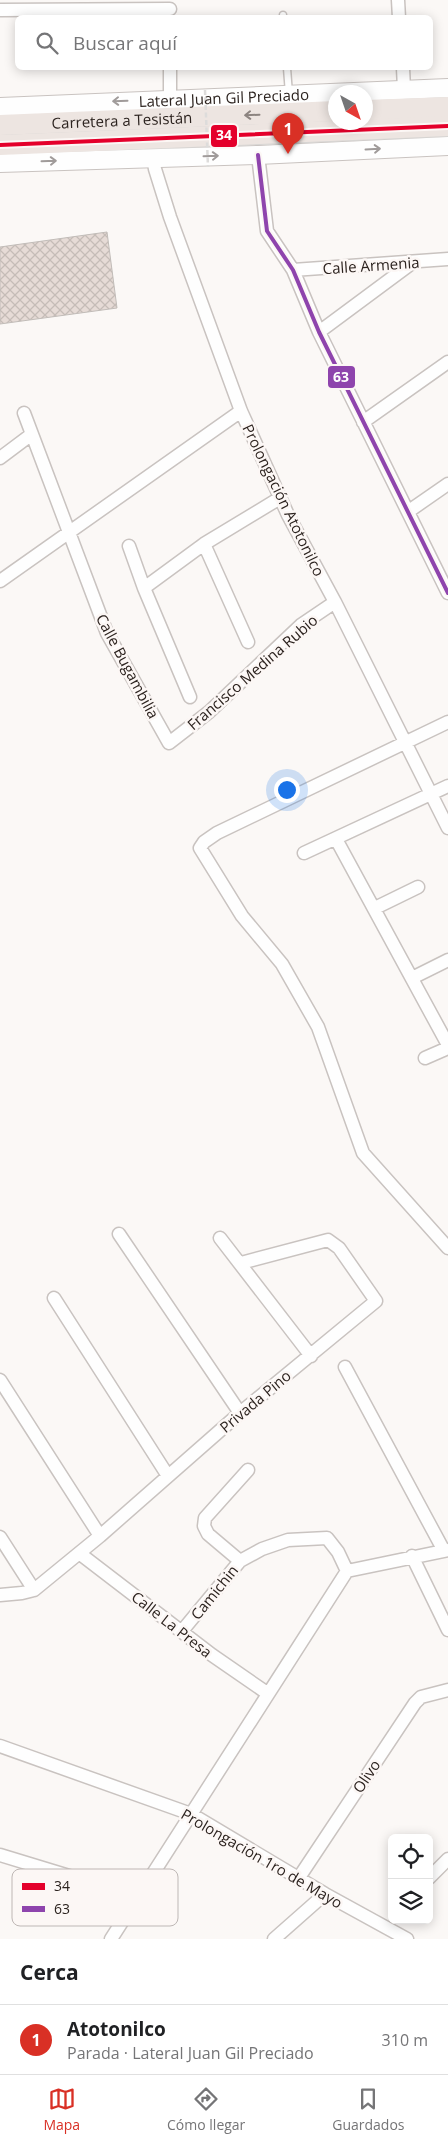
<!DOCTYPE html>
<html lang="es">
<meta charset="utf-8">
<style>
:root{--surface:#fff;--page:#f2f2f2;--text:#202124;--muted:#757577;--line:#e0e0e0;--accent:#d93025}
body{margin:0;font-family:"Open Sans",sans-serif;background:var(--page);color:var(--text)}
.controls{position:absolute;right:15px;bottom:15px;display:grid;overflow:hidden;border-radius:8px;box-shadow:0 2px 12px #0003}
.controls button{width:45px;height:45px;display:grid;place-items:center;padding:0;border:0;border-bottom:1px solid var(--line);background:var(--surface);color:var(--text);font:25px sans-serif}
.compass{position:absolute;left:328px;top:85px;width:45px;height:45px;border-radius:50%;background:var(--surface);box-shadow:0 2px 12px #0003;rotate:140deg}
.you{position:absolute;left:286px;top:789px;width:18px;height:18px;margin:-12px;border:4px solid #fff;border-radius:50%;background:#1a73e8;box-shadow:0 0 0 8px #1a73e833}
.badge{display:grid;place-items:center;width:32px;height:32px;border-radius:50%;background:var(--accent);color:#fff;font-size:16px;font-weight:700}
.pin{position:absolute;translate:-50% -41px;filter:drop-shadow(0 1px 2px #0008)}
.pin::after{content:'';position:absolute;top:26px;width:18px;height:15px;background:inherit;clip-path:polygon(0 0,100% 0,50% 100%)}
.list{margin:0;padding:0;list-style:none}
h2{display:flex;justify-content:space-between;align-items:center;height:65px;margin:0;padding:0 20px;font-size:21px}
h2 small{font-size:16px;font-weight:400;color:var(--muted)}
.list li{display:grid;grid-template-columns:32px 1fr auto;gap:15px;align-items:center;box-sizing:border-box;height:70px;padding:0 20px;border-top:1px solid var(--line)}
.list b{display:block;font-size:19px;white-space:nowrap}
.list p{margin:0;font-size:16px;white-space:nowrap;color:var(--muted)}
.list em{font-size:16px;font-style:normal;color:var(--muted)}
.icon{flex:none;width:28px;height:28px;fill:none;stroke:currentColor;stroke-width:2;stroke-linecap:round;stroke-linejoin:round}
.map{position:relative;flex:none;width:448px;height:1939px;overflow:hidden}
.search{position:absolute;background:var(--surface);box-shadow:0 2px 12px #0003;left:15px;right:15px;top:15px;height:55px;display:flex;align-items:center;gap:12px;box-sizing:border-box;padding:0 18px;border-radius:8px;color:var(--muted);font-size:19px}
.sheet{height:135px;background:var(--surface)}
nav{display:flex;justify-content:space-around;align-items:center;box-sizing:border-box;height:70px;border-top:1px solid var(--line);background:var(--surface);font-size:14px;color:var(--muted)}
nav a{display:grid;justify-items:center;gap:2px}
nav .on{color:var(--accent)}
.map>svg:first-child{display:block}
</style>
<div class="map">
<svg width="448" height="1939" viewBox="0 0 448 1939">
<defs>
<pattern id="building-cross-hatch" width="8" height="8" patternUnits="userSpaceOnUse" patternTransform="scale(1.25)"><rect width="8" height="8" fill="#e6dbd6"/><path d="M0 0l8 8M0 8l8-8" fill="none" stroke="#c5bcb7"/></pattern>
</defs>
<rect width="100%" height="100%" fill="#fbf8f6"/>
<path fill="url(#building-cross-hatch)" stroke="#c1bcb8" d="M107,232L117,308L0,324V247Z"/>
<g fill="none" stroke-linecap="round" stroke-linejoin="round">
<defs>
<path id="lane" d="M283,15V18
M287,68L289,94"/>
<path id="street" d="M398,0L399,18
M0,10L170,9
M403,68L404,89
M170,99V68
M258,155L267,231L293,270L319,332L448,593
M153,158L155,169L170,217L241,411L288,515L335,602L448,828
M293,270L448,259
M319,332L412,263
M24,413L107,633L169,743L209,712L301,625L335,602
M363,422L448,362
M0,458L32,434
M409,511L448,484
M204,544L248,642
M129,546L144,588L190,697
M0,581L241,411
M144,588L204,544L280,498
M448,722L217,833L204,842L200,848L242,916L282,964L318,1027L363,1153L448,1248
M336,839L448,1045
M304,853L448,786
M375,908L418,887
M412,978L448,960
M425,1058L448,1048
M119,1234L240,1413
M220,1238L311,1356
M54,1298L168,1476
M345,1367L444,1551
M0,1380L100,1536
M0,1537L34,1590
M79,1553L212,1655L267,1693
M412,1556L448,1630
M240,1561L208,1534L204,1526L205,1518L248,1470
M0,1595L22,1593L34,1590L100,1536L240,1413L376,1301L339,1248L328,1240L241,1263
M182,1631L240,1561L262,1549L288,1540L327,1538L338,1552L347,1571
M0,1746L191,1814L325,1894L407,1939
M0,1855L138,1897
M429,1878L448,1859
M298,1879L415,1703L421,1697L448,1690
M111,1939L347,1571L448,1550
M274,1939L325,1894"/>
<g id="secondary">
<path id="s1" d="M0,107L448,88"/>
<path d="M0,163L258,155L448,146"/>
</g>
<g id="primary">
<path d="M366,110L448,107"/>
<path id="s2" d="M0,125L336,111"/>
<path d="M0,145L448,126"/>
</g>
</defs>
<use href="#lane" stroke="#c9c3c0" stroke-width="9"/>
<use href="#street" stroke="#c9c3c0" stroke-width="15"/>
<use href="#secondary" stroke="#c9c3c0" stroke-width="20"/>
<use href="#primary" stroke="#d7d5d3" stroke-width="22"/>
<use href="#lane" stroke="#fefefe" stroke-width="6"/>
<use href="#street" stroke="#fefefe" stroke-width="12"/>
<use href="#secondary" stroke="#fefefe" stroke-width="18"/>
<use href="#primary" stroke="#ede5e1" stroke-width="20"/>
<path stroke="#dddcdb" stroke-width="2.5" stroke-dasharray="5 2.5" stroke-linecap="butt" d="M205,90L208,167"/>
<defs>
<path id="bus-1" d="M0,145L448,126"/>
<path id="bus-2" d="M258,155L267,231L293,270L319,332L448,593"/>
</defs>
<use href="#bus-1" stroke="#fcf7f5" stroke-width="8"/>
<use href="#bus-2" stroke="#fcf7f5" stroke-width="8"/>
<use href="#bus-1" stroke="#e4002b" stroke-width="4"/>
<use href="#bus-2" stroke="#8e44ad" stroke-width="4"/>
</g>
<defs><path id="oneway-shaft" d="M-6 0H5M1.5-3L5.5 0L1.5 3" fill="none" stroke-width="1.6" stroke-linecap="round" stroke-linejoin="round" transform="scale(1.25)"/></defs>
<g stroke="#a09b9a">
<use href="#oneway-shaft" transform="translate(120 101) rotate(178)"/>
<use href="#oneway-shaft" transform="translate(373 149) rotate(-3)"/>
<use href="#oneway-shaft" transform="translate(211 156) rotate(-2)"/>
<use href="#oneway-shaft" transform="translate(49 161) rotate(-2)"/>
</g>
<use stroke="#8c8480" href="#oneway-shaft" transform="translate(252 115) rotate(178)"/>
<g text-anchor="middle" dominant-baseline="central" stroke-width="5" stroke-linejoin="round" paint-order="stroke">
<g font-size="15" fill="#2c231f" stroke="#fcf7f5">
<text stroke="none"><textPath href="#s1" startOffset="224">Lateral Juan Gil Preciado</textPath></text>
<text stroke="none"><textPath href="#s2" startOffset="122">Carretera a Tesistán</textPath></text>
<text transform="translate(371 265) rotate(-4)">Calle Armenia</text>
<text transform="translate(284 500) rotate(64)">Prolongación Atotonilco</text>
<text transform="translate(128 666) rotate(62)">Calle Bugambilia</text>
<text transform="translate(252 672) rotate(-41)">Francisco Medina Rubio</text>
<text transform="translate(255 1401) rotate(-40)">Privada Pino</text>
<text transform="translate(214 1592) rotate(-51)">Camichin</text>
<text transform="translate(172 1624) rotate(38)">Calle La Presa</text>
<text transform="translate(366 1776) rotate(-56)">Olivo</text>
<text transform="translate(262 1858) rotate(30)">Prolongación 1ro de Mayo</text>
</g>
</g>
<rect x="12" y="1869" width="166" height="57" rx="8" fill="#fcf7f5" stroke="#beb7b5" stroke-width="1"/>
<rect x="22" y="1883" width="23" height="7" fill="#e4002b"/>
<rect x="22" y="1906" width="23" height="6" fill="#8e44ad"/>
<g font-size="14" fill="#2c231f">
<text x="54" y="1891">34</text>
<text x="54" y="1914">63</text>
</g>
<g stroke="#fcf7f5" stroke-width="2">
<rect x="210" y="124" width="28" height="24" rx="5" fill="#e4002b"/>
<rect x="327" y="365" width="29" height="24" rx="5" fill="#8e44ad"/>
</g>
<g font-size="14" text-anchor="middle" font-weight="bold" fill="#fff">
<text x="224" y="140">34</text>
<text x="341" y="382">63</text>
</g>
</svg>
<div class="controls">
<button><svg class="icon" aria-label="locate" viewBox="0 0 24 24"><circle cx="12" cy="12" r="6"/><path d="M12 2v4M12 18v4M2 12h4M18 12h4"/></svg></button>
<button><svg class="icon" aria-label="layers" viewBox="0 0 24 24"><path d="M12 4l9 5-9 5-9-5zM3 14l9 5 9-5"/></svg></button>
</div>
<svg class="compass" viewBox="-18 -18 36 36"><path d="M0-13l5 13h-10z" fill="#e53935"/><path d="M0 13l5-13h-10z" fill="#757577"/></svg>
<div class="you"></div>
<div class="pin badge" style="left:288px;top:154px">1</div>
<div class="search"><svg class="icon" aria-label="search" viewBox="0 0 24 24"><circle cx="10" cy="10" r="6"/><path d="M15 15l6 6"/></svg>Buscar aquí</div>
</div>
<section class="sheet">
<h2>Cerca<small></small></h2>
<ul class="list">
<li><span class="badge">1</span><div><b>Atotonilco</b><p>Parada · Lateral Juan Gil Preciado</p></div><em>310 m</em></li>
</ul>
</section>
<nav>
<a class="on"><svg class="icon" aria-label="map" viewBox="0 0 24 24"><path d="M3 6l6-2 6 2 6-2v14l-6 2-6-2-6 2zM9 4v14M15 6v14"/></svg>Mapa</a>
<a><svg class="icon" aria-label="directions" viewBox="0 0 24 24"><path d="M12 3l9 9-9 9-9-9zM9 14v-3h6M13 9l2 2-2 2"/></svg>Cómo llegar</a>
<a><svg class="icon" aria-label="saved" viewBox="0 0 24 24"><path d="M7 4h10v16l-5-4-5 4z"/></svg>Guardados</a>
</nav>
